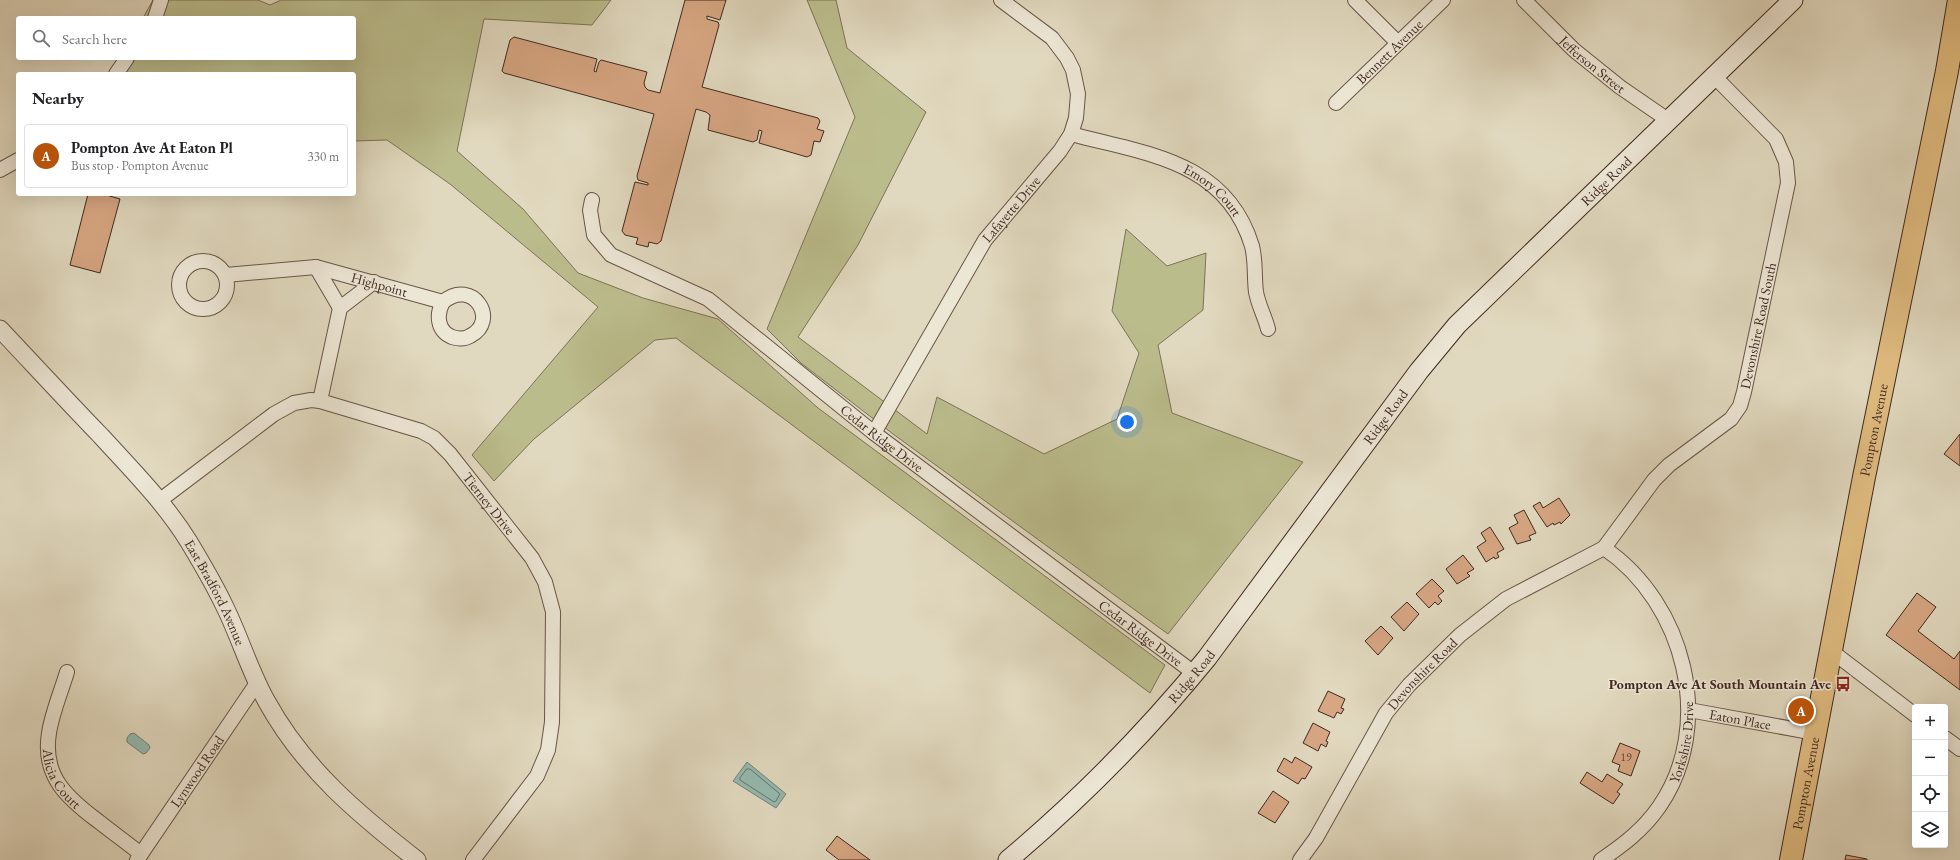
<!DOCTYPE html>
<meta charset="utf-8">
<style>
:root{--surface:#fff;--page:#f6f6f6;--text:#202124;--muted:#757577;--line:#e0e0e0;--accent:#b45309}
body{margin:0;font-family:"EB Garamond",serif;background:var(--page);color:var(--text)}
.controls{position:absolute;right:12px;bottom:12px;display:grid;overflow:hidden;border-radius:4px;box-shadow:0 4px 16px #0002}
.controls button{width:36px;height:36px;display:grid;place-items:center;padding:0;border:0;border-bottom:1px solid var(--line);background:var(--surface);color:var(--text);font:20px sans-serif}
.you{position:absolute;left:1127px;top:422px;width:14px;height:14px;margin:-10px;border:3px solid #fff;border-radius:50%;background:#1a73e8;box-shadow:0 0 0 6px #1a73e833}
.badge{display:grid;place-items:center;width:26px;height:26px;border-radius:50%;background:var(--accent);color:#fff;font-size:13px;font-weight:700}
.pin{position:absolute;translate:-50% -50%;border:2px solid #fff;box-shadow:0 1px 4px #0006}
.list{margin:0;padding:0;list-style:none}
h2{display:flex;justify-content:space-between;align-items:center;height:52px;margin:0;padding:0 16px;font-size:17px}
h2 small{font-size:13px;font-weight:400;color:var(--muted)}
.list li{display:grid;grid-template-columns:26px 1fr auto;gap:12px;align-items:center;box-sizing:border-box;height:64px;margin:0 8px 8px;padding:0 8px;border:1px solid var(--line);border-radius:4px}
.list b{display:block;font-size:15px;white-space:nowrap}
.list p{margin:0;font-size:13px;white-space:nowrap;color:var(--muted)}
.list em{font-size:13px;font-style:normal;color:var(--muted)}
.icon{flex:none;width:22px;height:22px;fill:none;stroke:currentColor;stroke-width:2;stroke-linecap:round;stroke-linejoin:round}
.map{position:relative;flex:none;width:1960px;height:860px;overflow:hidden}
.search{position:absolute;background:var(--surface);box-shadow:0 4px 16px #0002;left:16px;top:16px;width:340px;height:44px;display:flex;align-items:center;gap:10px;box-sizing:border-box;padding:0 14px;border-radius:4px;color:var(--muted);font-size:15px}
.panel{position:absolute;background:var(--surface);box-shadow:0 4px 16px #0002;left:16px;top:72px;width:340px;height:124px;border-radius:4px}
.map>svg:first-child{display:block}
</style>
<div class="map">
<svg width="1960" height="860" viewBox="0 0 1960 860">
<rect width="100%" height="100%" fill="#e1d9bf"/>
<filter id="stains"><feTurbulence type="fractalNoise" baseFrequency=".005" numOctaves="4"/><feColorMatrix values="0 0 0 0 .2 0 0 0 0 .09 0 0 0 0 .02 0 0 0 .5 -.17"/></filter>
<radialGradient id="worn" r=".72"><stop offset=".6" stop-color="#630" stop-opacity="0"/><stop offset="1" stop-color="#630" stop-opacity=".3"/></radialGradient>
<path fill="#bbbc8c" stroke="#7e7256" d="M153,0H258L270,5L281,0H611L592,25L484,19L457,151L523,209L578,273L643,298L718,319L818,408L1165,665L1150,693L676,338L655,340L534,439L494,481L472,455L598,307L450,184L387,140L354,141V74H112L121,58H354V18H143Z
M807,0H836L847,48L926,112L858,245L798,337L927,434L937,397L1044,454L1117,419L1139,353L1112,311L1126,229L1167,266L1206,253L1203,310L1158,345L1172,413L1303,462L1168,634L893,434L801,363L767,329L855,117Z"/>
<path fill="#94baaf" stroke="#738076" d="M134,733L149,745L150,748L146,753L143,754L127,742V738L130,734Z
M747,762L786,794L776,808L733,781Z"/>
<g fill="none" stroke-linecap="round" stroke-linejoin="round">
<path stroke="#6a7268" stroke-width="1" d="M747,769H750L780,794L776,801L774,802L740,780V778Z"/>
</g>
<path fill="#d7a783" stroke="#412920" d="M685,0H726L720,20L707,16V19L718,22L719,25L702,87L818,118L820,121L817,129L824,131L820,142L814,141L811,155L807,157L759,143L762,131L759,130L757,140L753,142L708,130L710,115L706,112L696,109L661,241L657,244L649,242L648,247L636,244L638,238L625,235L622,231L635,182L648,185V183L638,180L637,176L654,114L504,73L502,71L510,40L514,37L597,59L594,71L596,72L599,62L601,60L647,72L644,83L645,87L648,90L660,93Z
M88,194H103L120,199L100,273L70,265Z
M1960,434V466L1944,454Z
M1559,498L1570,515L1561,524L1560,522L1554,525L1553,523L1547,527L1533,506L1540,502L1543,508Z
M1524,510L1536,533L1529,536L1531,540L1517,544L1509,528L1518,523L1514,515Z
M1490,527L1504,549L1497,553L1499,557L1495,559L1494,557L1486,562L1477,547L1486,541L1481,533Z
M1463,555L1474,569L1467,573L1470,576L1457,584L1446,569Z
M1432,579L1444,591L1438,596L1442,601L1438,605L1435,602L1429,608L1416,594Z
M1917,593L1936,607L1918,631L1954,659L1960,651V690L1886,635Z
M1407,602L1419,614L1404,631L1391,617Z
M1381,626L1393,638L1378,655L1365,641Z
M1328,691L1345,699L1341,708L1344,709L1341,714L1337,712L1334,718L1318,711Z
M1313,723L1330,732L1326,741L1328,742L1326,747L1321,744L1318,751L1303,743Z
M1620,743L1640,751L1631,776L1618,771L1620,765L1612,762Z
M1295,757L1312,767L1305,779L1302,778L1298,784L1277,771L1284,758L1292,763Z
M1587,772L1602,782L1607,774L1623,784L1617,792L1620,794L1613,804L1580,783Z
M1273,791L1289,802L1275,823L1258,813Z
M837,836L870,860H839L826,850Z
M1846,855L1867,859V860H1845Z"/>
<g fill="none" stroke-linecap="round" stroke-linejoin="round">
<defs>
<g id="minor">
<path d="M1355,0L1398,43"/>
<path id="s1" d="M1524,0L1574,50L1620,87L1668,120"/>
<path d="M155,18L161,0"/>
<path d="M116,74L127,58"/>
<path id="s2" d="M1336,103L1443,0"/>
<path id="s3" d="M1071,134C1145,154 1226,160 1252,246C1256,262 1254,276 1256,292C1258,304 1265,317 1268,329"/>
<path d="M0,170L18,160"/>
<path id="s4" d="M592,200L590,210L594,235L611,255L708,299L874,433L1194,673"/>
<circle cx="203" cy="285" r="24"/>
<path d="M316,267L340,308"/>
<path id="s5" d="M226,275L316,267L443,302C436,314 437,331 452,337C458,339 465,339 470,336C500,321 473,277 443,302"/>
<path d="M320,401L340,308L374,282"/>
<path id="s6" d="M874,433L985,240L1060,151L1071,134L1076,118L1078,94L1073,70L1067,58L1052,38L1001,0"/>
<path id="s7" d="M159,501L274,414L294,403L311,400L320,401L421,431L434,438L450,454L532,558L545,582L553,612L552,722L548,750L537,776L473,860"/>
<path d="M1830,650L1915,715"/>
<path id="s8" d="M67,672C61,692 52,713 49,733C42,776 67,798 98,821C112,832 127,843 141,854"/>
<path id="s9" d="M1689,710L1815,733"/>
<path d="M1945,738L1960,749"/>
<path id="s10" d="M137,860L257,683"/>
<path id="s11" d="M1300,860L1316,838L1386,713L1409,685L1460,635L1506,599L1604,548L1654,480L1669,465L1731,419L1740,406L1744,392L1788,183L1786,162L1776,139L1714,76"/>
<path id="s12" d="M1601,860C1623,845 1643,830 1659,807C1716,725 1685,603 1604,548"/>
</g>
<g id="tertiary">
<path id="s13" d="M0,329C34,365 67,401 101,436C132,470 165,503 189,542C201,562 214,584 224,605C240,637 249,670 267,702C304,769 358,814 417,860"/>
</g>
<g id="secondary">
<path id="s14" d="M1008,860C1083,797 1145,734 1207,658L1419,371L1457,325L1793,0"/>
</g>
<g id="primary">
<path id="s15" d="M1791,860L1864,477L1947,71L1959,0"/>
</g>
</defs>
<use href="#minor" stroke="#695548" stroke-width="16"/>
<use href="#tertiary" stroke="#695548" stroke-width="19"/>
<use href="#secondary" stroke="#412920" stroke-width="21"/>
<use href="#primary" stroke="#412920" stroke-width="24"/>
<use href="#minor" stroke="#ece6d5" stroke-width="14"/>
<use href="#tertiary" stroke="#ece6d5" stroke-width="17"/>
<use href="#secondary" stroke="#ece6d5" stroke-width="19"/>
<use href="#primary" stroke="#e0bc80" stroke-width="22"/>
</g>
<defs>
<symbol id="bus-bare" viewBox="-9 -9 18 18"><path d="M-5-6H5V4H4V6H2V4H-2V6H-4V4H-5ZM-3.5-4V0h7V-4ZM-3.5 1.2v1.5H-2V1.2ZM2 1.2v1.5H3.5V1.2Z" fill="#8f2418" stroke="#ece6d5" stroke-width="2.5" paint-order="stroke"/></symbol>
</defs>
<g fill-rule="evenodd">
<use href="#bus-bare" x="1832" y="673" width="22" height="22"/>
</g>
<g text-anchor="middle" dominant-baseline="central" stroke-width="3" stroke-linejoin="round" paint-order="stroke">
<g font-size="12" fill="#664839">
<text x="1626" y="757">19</text>
</g>
<g font-size="14" fill="#412920" stroke="#ece6d5">
<text stroke="none"><textPath href="#s2" startOffset="74">Bennett Avenue</textPath></text>
<text stroke="none"><textPath href="#s1" startOffset="94">Jefferson Street</textPath></text>
<text stroke="none"><textPath href="#s14" startOffset="908">Ridge Road</textPath></text>
<text stroke="none"><textPath href="#s3" startOffset="155">Emory Court</textPath></text>
<text stroke="none"><textPath href="#s6" startOffset="263">Lafayette Drive</textPath></text>
<text stroke="none"><textPath href="#s5" startOffset="156">Highpoint</textPath></text>
<text stroke="none"><textPath href="#s11" startOffset="728">Devonshire Road South</textPath></text>
<text stroke="none"><textPath href="#s14" startOffset="584">Ridge Road</textPath></text>
<text stroke="none"><textPath href="#s15" startOffset="438">Pompton Avenue</textPath></text>
<text stroke="none"><textPath href="#s4" startOffset="391">Cedar Ridge Drive</textPath></text>
<text stroke="none"><textPath href="#s7" startOffset="399">Tierney Drive</textPath></text>
<text stroke="none"><textPath href="#s13" startOffset="342">East Bradford Avenue</textPath></text>
<text stroke="none"><textPath href="#s4" startOffset="715">Cedar Ridge Drive</textPath></text>
<text stroke="none"><textPath href="#s11" startOffset="224">Devonshire Road</textPath></text>
<text stroke="none"><textPath href="#s14" startOffset="260">Ridge Road</textPath></text>
<text stroke="none"><textPath href="#s9" startOffset="52">Eaton Place</textPath></text>
<text stroke="none"><textPath href="#s12" startOffset="149">Yorkshire Drive</textPath></text>
<text stroke="none"><textPath href="#s10" startOffset="107">Lynwood Road</textPath></text>
<text stroke="none"><textPath href="#s8" startOffset="113">Alicia Court</textPath></text>
<text stroke="none"><textPath href="#s15" startOffset="78">Pompton Avenue</textPath></text>
</g>
<g font-size="14" font-weight="bold" fill="#412920" stroke="#ece6d5" text-anchor="end">
<text x="1831" y="684">Pompton Ave At South Mountain Ave</text>
</g>
</g>
<rect width="100%" height="100%" filter="url(#stains)"/>
<rect width="100%" height="100%" fill="url(#worn)"/>
</svg>
<div class="controls">
<button>+</button>
<button>−</button>
<button><svg class="icon" aria-label="locate" viewBox="0 0 24 24"><circle cx="12" cy="12" r="6"/><path d="M12 2v4M12 18v4M2 12h4M18 12h4"/></svg></button>
<button><svg class="icon" aria-label="layers" viewBox="0 0 24 24"><path d="M12 4l9 5-9 5-9-5zM3 14l9 5 9-5"/></svg></button>
</div>
<div class="you"></div>
<div class="pin badge" style="left:1801px;top:711px">A</div>
<div class="search"><svg class="icon" aria-label="search" viewBox="0 0 24 24"><circle cx="10" cy="10" r="6"/><path d="M15 15l6 6"/></svg>Search here</div>
<section class="panel">
<h2>Nearby<small></small></h2>
<ul class="list">
<li><span class="badge">A</span><div><b>Pompton Ave At Eaton Pl</b><p>Bus stop · Pompton Avenue</p></div><em>330 m</em></li>
</ul>
</section>
</div>
